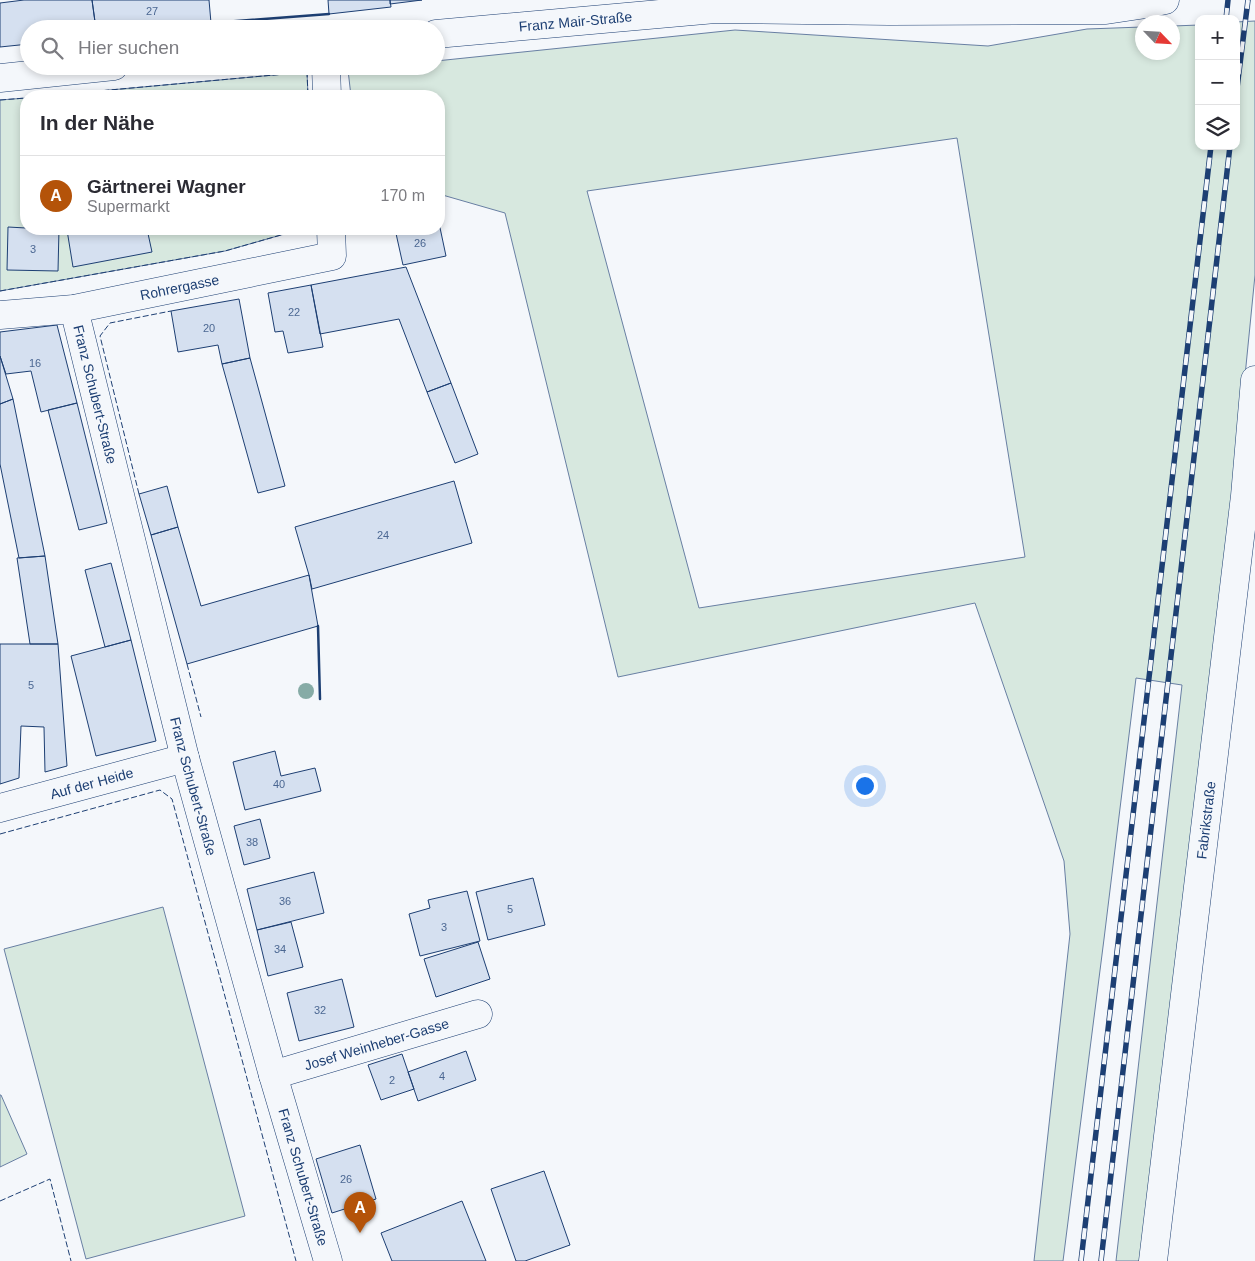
<!DOCTYPE html>
<html lang="de">
<meta charset="utf-8">
<style>
:root{--surface:#fff;--page:#f7f7f7;--text:#2b2b33;--muted:#7c7c81;--line:#e1e1e2;--accent:#b45309}
body{margin:0;font-family:Arial,sans-serif;background:var(--page);color:var(--text)}
.controls{position:absolute;right:15px;top:15px;display:grid;overflow:hidden;border-radius:10px;box-shadow:0 2px 8px #0003}
.controls button{width:45px;height:45px;display:grid;place-items:center;padding:0;border:0;border-bottom:1px solid var(--line);background:var(--surface);color:var(--text);font:25px sans-serif}
.compass{position:absolute;left:1135px;top:15px;width:45px;height:45px;border-radius:50%;background:var(--surface);box-shadow:0 2px 8px #0003;rotate:115deg}
.you{position:absolute;left:864px;top:785px;width:18px;height:18px;margin:-12px;border:4px solid #fff;border-radius:50%;background:#1a73e8;box-shadow:0 0 0 8px #1a73e833}
.badge{display:grid;place-items:center;width:32px;height:32px;border-radius:50%;background:var(--accent);color:#fff;font-size:16px;font-weight:700}
.pin{position:absolute;translate:-50% -41px;filter:drop-shadow(0 1px 2px #0008)}
.pin::after{content:'';position:absolute;top:26px;width:18px;height:15px;background:inherit;clip-path:polygon(0 0,100% 0,50% 100%)}
.list{margin:0;padding:0;list-style:none}
h2{display:flex;justify-content:space-between;align-items:center;height:65px;margin:0;padding:0 20px;font-size:21px}
h2 small{font-size:16px;font-weight:400;color:var(--muted)}
.list li{display:grid;grid-template-columns:32px 1fr auto;gap:15px;align-items:center;box-sizing:border-box;height:80px;padding:0 20px;border-top:1px solid var(--line)}
.list b{display:block;font-size:19px;white-space:nowrap}
.list p{margin:0;font-size:16px;white-space:nowrap;color:var(--muted)}
.list em{font-size:16px;font-style:normal;color:var(--muted)}
.icon{flex:none;width:28px;height:28px;fill:none;stroke:currentColor;stroke-width:2;stroke-linecap:round;stroke-linejoin:round}
.map{position:relative;flex:none;width:1255px;height:1261px;overflow:hidden}
.search{position:absolute;background:var(--surface);box-shadow:0 2px 8px #0003;left:20px;top:20px;width:425px;height:55px;display:flex;align-items:center;gap:12px;box-sizing:border-box;padding:0 18px;border-radius:28px;color:var(--muted);font-size:19px}
.panel{position:absolute;background:var(--surface);box-shadow:0 2px 8px #0003;left:20px;top:90px;width:425px;height:145px;border-radius:20px}
.map>svg:first-child{display:block}
</style>
<div class="map">
<svg width="1255" height="1261" viewBox="0 0 1255 1261">
<rect width="100%" height="100%" fill="#f4f7fb"/>
<path fill="#d7e8df" stroke="#687fa3" fill-rule="evenodd" d="M1255,21V275L1233,497L1143,1261H1116L1182,685L1136,678L1104,939L1063,1261H1034L1070,934L1064,861L975,603L618,677L505,213L439,194V96H351L348,70L385,66H436V61L735,30L988,46L1087,29L1142,27V52H1172L1173,26L1199,25V146H1236V22ZM957,138L1025,557L699,608L587,191Z
M307,72L308,96H44Z
M26,98V229H302L225,251L0,291V100Z
M163,907L245,1216L86,1259L4,949Z
M0,1095H1L27,1154L0,1167Z"/>
<path fill="#d5e0f0" stroke="#1d3f73" d="M24,0H92L96,29H29V44L0,47V3Z
M92,0H209L211,23L159,29H96Z
M328,0H390L391,7L329,14Z
M390,0H422L390,4Z
M439,223L446,256L403,265L395,229H439Z
M8,227L26,228V229H59L58,271L7,270Z
M73,229H147L152,252L73,267L67,230Z
M406,267L451,383L427,392L399,319L320,334L311,285Z
M311,285L323,347L288,353L283,331L275,332L268,293Z
M239,299L250,358L222,364L218,345L178,352L171,311Z
M57,325L77,403L41,412L31,371L6,374L0,356V332Z
M0,356L13,399L0,404Z
M250,358L285,486L258,493L222,364Z
M451,383L478,454L455,463L427,392Z
M13,399L45,556L19,558L0,464V404Z
M77,403L107,523L79,530L48,410Z
M454,481L472,543L312,589L309,575L295,527Z
M167,486L178,527L151,535L139,494Z
M178,527L201,606L309,575L318,626L187,664L151,535Z
M45,556L58,644H30L17,558Z
M111,563L131,640L105,647L85,570Z
M131,640L156,741L96,756L71,656Z
M0,644H58L67,766L45,772L44,727L21,726L19,778L0,784Z
M275,751L281,776L315,768L321,791L245,810L233,762Z
M260,819L270,858L244,865L234,826Z
M314,872L324,913L257,930L247,889Z
M533,878L545,925L488,940L476,892Z
M467,891L480,941L420,956L409,914L430,908L428,900Z
M291,922L303,967L268,976L257,930Z
M478,942L490,979L436,997L424,959Z
M342,979L354,1027L299,1041L287,993Z
M466,1051L476,1080L418,1101L408,1072Z
M402,1054L414,1089L381,1100L368,1065Z
M360,1145L376,1199L332,1213L316,1159Z
M544,1171L570,1245L525,1261H516L491,1189Z
M462,1201L486,1261H392L381,1233Z"/>
<g fill="none" stroke-linecap="round" stroke-linejoin="round">
<defs>
<g id="minor">
<path d="M326,66L327,96"/>
<path id="s1" d="M74,309L185,758L273,1075L328,1261"/>
<path id="s2" d="M0,315L74,309L332,256L331,229"/>
<path id="s3" d="M0,808L185,758"/>
<path id="s4" d="M273,1075L478,1014"/>
<path id="s5" d="M1153,1261L1245,496L1255,380"/>
</g>
<g id="major">
<path id="s6" d="M436,34L715,9L889,11L1106,10L1146,4L1165,0"/>
<path d="M0,78L114,66"/>
</g>
</defs>
<use href="#minor" stroke="#1d3f73" stroke-width="29"/>
<use href="#major" stroke="#1d3f73" stroke-width="29"/>
<use href="#minor" stroke="#f4f7fb" stroke-width="28"/>
<use href="#major" stroke="#f4f7fb" stroke-width="28"/>
<defs>
<path id="rail" d="M1226,19L1228,0
M1236,96L1248,0
M1081,1261L1211,146
M1101,1261L1230,146"/>
</defs>
<use href="#rail" stroke="#1d3f73" stroke-width="5.5"/>
<use href="#rail" stroke="#f4f7fb" stroke-width="4" stroke-dasharray="11" stroke-linecap="butt"/>
<path stroke="#1d3f73" stroke-width="1" stroke-dasharray="6 2.5" stroke-linecap="butt" d="M44,96L307,72L308,96
M0,100L26,98
M0,291L225,251L302,229
M139,494L100,336L110,323L171,311
M187,664L201,717
M0,834L160,790L172,799L296,1261
M0,1201L50,1179L71,1261"/>
<path stroke="#1d3f73" stroke-width="2.5" d="M211,23L329,14
M318,626L320,699"/>
</g>
<circle fill="#86aba6" cx="306" cy="691" r="8"/>
<g text-anchor="middle" dominant-baseline="central" stroke-width="4" stroke-linejoin="round" paint-order="stroke">
<g font-size="11" fill="#4b6792">
<text x="152" y="11">27</text>
<text x="420" y="243">26</text>
<text x="33" y="249">3</text>
<text x="294" y="312">22</text>
<text x="209" y="328">20</text>
<text x="35" y="363">16</text>
<text x="383" y="535">24</text>
<text x="31" y="685">5</text>
<text x="279" y="784">40</text>
<text x="252" y="842">38</text>
<text x="285" y="901">36</text>
<text x="510" y="909">5</text>
<text x="444" y="927">3</text>
<text x="280" y="949">34</text>
<text x="320" y="1010">32</text>
<text x="442" y="1076">4</text>
<text x="392" y="1080">2</text>
<text x="346" y="1179">26</text>
</g>
<g font-size="14" fill="#1d3f73" stroke="#f4f7fb">
<text stroke="none"><textPath href="#s6" startOffset="140">Franz Mair-Straße</textPath></text>
<text stroke="none"><textPath href="#s2" startOffset="182">Rohrergasse</textPath></text>
<text stroke="none"><textPath href="#s1" startOffset="88">Franz Schubert-Straße</textPath></text>
<text stroke="none"><textPath href="#s3" startOffset="95">Auf der Heide</textPath></text>
<text stroke="none"><textPath href="#s1" startOffset="492">Franz Schubert-Straße</textPath></text>
<text stroke="none"><textPath href="#s5" startOffset="444">Fabrikstraße</textPath></text>
<text stroke="none"><textPath href="#s4" startOffset="108">Josef Weinheber-Gasse</textPath></text>
<text stroke="none"><textPath href="#s1" startOffset="898">Franz Schubert-Straße</textPath></text>
</g>
</g>
</svg>
<div class="controls">
<button>+</button>
<button>−</button>
<button><svg class="icon" aria-label="layers" viewBox="0 0 24 24"><path d="M12 4l9 5-9 5-9-5zM3 14l9 5 9-5"/></svg></button>
</div>
<svg class="compass" viewBox="-18 -18 36 36"><path d="M0-13l5 13h-10z" fill="#e53935"/><path d="M0 13l5-13h-10z" fill="#7c7c81"/></svg>
<div class="you"></div>
<div class="pin badge" style="left:360px;top:1233px">A</div>
<div class="search"><svg class="icon" aria-label="search" viewBox="0 0 24 24"><circle cx="10" cy="10" r="6"/><path d="M15 15l6 6"/></svg>Hier suchen</div>
<section class="panel">
<h2>In der Nähe<small></small></h2>
<ul class="list">
<li><span class="badge">A</span><div><b>Gärtnerei Wagner</b><p>Supermarkt</p></div><em>170 m</em></li>
</ul>
</section>
</div>
